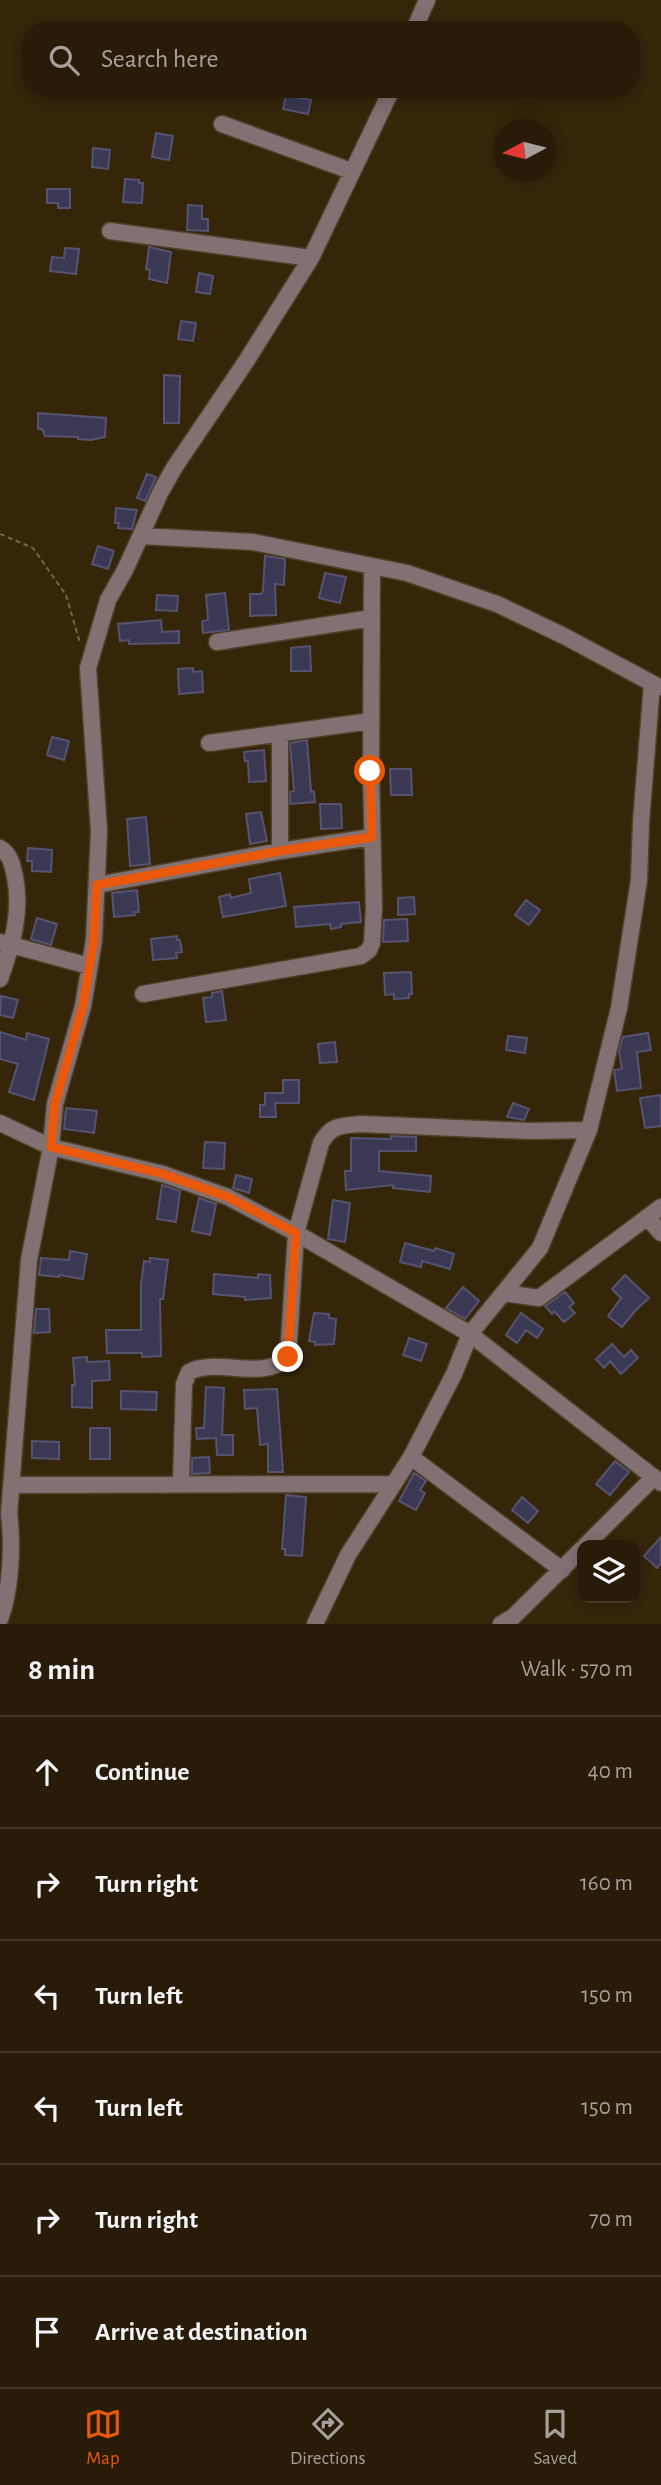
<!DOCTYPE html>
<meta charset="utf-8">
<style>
:root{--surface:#281c08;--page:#342916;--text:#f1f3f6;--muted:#a5a19c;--line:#443a29;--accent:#ea580c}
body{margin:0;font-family:"Alegreya Sans",sans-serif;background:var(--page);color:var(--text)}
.controls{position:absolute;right:21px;bottom:21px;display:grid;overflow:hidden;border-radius:14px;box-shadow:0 4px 18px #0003}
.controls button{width:63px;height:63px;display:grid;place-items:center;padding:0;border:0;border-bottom:2px solid var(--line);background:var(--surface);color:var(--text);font:35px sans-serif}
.compass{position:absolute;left:493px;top:119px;width:63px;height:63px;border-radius:50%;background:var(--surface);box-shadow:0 4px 18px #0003;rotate:263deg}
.stop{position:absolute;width:21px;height:21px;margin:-16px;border:5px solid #ea580c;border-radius:50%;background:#fff}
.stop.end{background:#ea580c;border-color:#fff;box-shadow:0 2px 7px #0008}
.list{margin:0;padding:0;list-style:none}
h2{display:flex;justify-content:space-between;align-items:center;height:91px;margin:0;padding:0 28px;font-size:30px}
h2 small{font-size:23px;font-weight:400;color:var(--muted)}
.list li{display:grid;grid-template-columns:46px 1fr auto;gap:21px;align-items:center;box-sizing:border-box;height:112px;padding:0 28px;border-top:2px solid var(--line)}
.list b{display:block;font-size:26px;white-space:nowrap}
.list em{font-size:23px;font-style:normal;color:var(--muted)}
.icon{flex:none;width:38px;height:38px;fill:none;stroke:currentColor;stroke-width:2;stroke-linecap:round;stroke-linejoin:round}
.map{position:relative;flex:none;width:661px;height:1624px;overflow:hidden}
.search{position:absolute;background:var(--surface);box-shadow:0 4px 18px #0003;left:21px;right:21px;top:21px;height:77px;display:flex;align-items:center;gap:18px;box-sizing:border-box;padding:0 24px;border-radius:28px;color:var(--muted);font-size:26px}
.sheet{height:763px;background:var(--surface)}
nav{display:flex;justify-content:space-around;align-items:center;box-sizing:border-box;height:98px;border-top:2px solid var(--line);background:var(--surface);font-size:19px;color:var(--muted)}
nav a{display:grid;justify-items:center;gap:4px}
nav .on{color:var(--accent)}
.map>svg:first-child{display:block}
</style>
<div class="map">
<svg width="661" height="1624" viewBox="0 0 661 1624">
<rect width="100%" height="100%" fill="#35260a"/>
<path fill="#3b3854" stroke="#565371" stroke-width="2" d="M286,95L311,100L308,114L283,109Z
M156,133L173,136L169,160L152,157Z
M93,148L110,150L108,169L92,167Z
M125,179L139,180V183H143L142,203L123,202Z
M47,189H70V208H58V203H47Z
M188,205L202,206V219H208V231L187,230Z
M149,247L171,252L167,283L149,279L150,270L146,269Z
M65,248L79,249L76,274L50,271L52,257L64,258Z
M199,273L213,276L210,294L196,292Z
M181,321L196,323L193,341L178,339Z
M164,375L180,376L179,423H164Z
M38,413L106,418L105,437L91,440L78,439V437L45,436L42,429H38Z
M147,474L156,477L145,501L137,498Z
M116,508L137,510L132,529L118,528L119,523H115Z
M98,546L114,551L108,569L92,564Z
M265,556L285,559L284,585L275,584L276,615L250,616V594H261L263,591Z
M325,573L346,577L340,603L319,598Z
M225,593L229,630L203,633L202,621L208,620L206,595Z
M157,595L178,596L177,611L156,610Z
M161,620L162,632L179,631V643L129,644V640L120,641L118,624Z
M310,646L311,671H291V648Z
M193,668V672L202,671L203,692L179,694L178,669Z
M52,737L69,741L64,760L47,755Z
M307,740L311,792L314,791L315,802L290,804V792L294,791L290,743Z
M264,750L266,781L249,782L248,761H245L244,752Z
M390,769H411L412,795H391Z
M320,804H341L342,828L321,829Z
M261,812L267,841L250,844L246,814Z
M146,817L150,864L130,866L127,819Z
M28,848L52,850L51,872L32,871V861H27Z
M280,873L286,906L223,917L219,897L230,894L231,898L251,893L249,879Z
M137,890L139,912H134L135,915L114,917L112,893Z
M414,897L415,914L398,915V898Z
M526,900L540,910L529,925L515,915Z
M359,902L361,922L341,924V927L331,929L330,924L296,927L294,907Z
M37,918L57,924L51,945L31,939Z
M407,919L408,941L383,942L384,920Z
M177,936V940H180L182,952L176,953L177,958L153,960L151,939Z
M411,972L412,994H409V998L394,999V994L385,995L384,973Z
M222,991L226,1020L206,1022L203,998L212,997V993Z
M1,996L18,1000L13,1018L0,1015Z
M0,1032L26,1040L27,1033L49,1039L34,1100L9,1092L18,1064L0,1059Z
M648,1033L651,1050L637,1052L641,1088L617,1091L614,1070L622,1069L619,1051L623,1037Z
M508,1036L527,1038L525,1053L506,1050Z
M335,1042L337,1062L320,1063L318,1044Z
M283,1080H299V1103H275L276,1117H260V1105H265V1093H283Z
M661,1095V1126L645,1128L640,1098Z
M513,1103L529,1109L524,1120L507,1117Z
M66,1108L97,1111L94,1133L64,1129Z
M391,1136L416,1137V1151H379V1171L431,1176L430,1192L393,1188V1185L346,1190L345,1171H351V1138L391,1139Z
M205,1142L225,1143L224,1169L203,1168Z
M236,1175L252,1179L249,1193L233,1188Z
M162,1185L180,1191L176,1222L157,1219Z
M199,1198L216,1204L210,1235L192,1231Z
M333,1200L350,1203L345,1242L328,1239Z
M405,1243L434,1251L435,1248L454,1254L450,1269L422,1261L421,1267L400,1262Z
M70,1251L87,1254L83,1279L59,1275V1277L39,1275L41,1258L69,1260Z
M150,1258L168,1260L163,1299H160L161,1356L142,1357V1353H107L106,1330H141V1284L144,1261L150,1262Z
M214,1274L258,1278V1274L270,1275L271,1298L245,1300V1297L213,1294Z
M625,1275L649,1298L635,1311L622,1327L608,1316L621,1298L612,1289Z
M463,1287L479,1301L465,1319L446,1308Z
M565,1292L574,1303L569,1307L575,1313L564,1322L554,1311L552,1314L545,1306Z
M36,1309H49L50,1332L34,1333Z
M314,1313L329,1314V1318L336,1319L334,1344L315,1345V1342L309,1341Z
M521,1313L543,1329L537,1338L526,1330L517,1343L506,1335Z
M409,1338L427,1344L421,1361L403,1355Z
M612,1344L624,1357L631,1350L638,1358L621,1374L610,1361L604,1368L596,1359Z
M87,1357V1362L109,1361L110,1380L92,1381V1408L72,1407V1385H75L73,1358Z
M206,1387L224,1388L222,1435H233V1455H217L216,1438L197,1439L196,1428H204Z
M277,1389L283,1472H268V1444L260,1445L257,1408L245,1409L244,1390Z
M121,1391L157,1392L156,1410L121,1409Z
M90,1428H110V1459H90Z
M32,1441L59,1442V1459L32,1458Z
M209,1457L210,1473L192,1474V1458Z
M615,1461L629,1472L610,1495L596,1484Z
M414,1473L426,1481L420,1490L425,1493L416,1510L399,1501Z
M286,1495L306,1497L302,1556L285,1555V1549H282Z
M522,1497L538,1511L528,1523L512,1510Z
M661,1537V1563L657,1568L644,1556Z"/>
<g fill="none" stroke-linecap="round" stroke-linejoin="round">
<defs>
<path id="minor" d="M414,30L427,0
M222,124L351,171
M110,231L311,258
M141,536L253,542L407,573L497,604L564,636L659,687
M217,642L372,618
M209,743L371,721
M0,848C11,855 12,864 15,877C22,913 12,945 0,979
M280,851V733
M97,885L280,851L372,837
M0,942L89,966
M143,994L361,956L369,950L372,943L374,908L371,771L372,566
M0,1123L51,1147L163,1174L228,1197L296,1233L470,1334L661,1483
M647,1217L661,1233
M504,1293L539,1298L661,1207
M411,1457L562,1570
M181,1483L184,1384L189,1372C217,1357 263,1382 288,1357L296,1233L321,1143C332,1124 341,1126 361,1124L530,1131L589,1130
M12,1485L394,1484
M586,1545L654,1477
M0,1619C11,1591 13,1545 9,1514L29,1260L51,1147L55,1104L83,1006L94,940L99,831L88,668L108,600L125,570L160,493L174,468L245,363L311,258L392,89
M315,1624L348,1555L411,1457L454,1374L470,1334L540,1248L589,1130L619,1008L639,880L641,822L652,684
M501,1624L513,1617L582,1549"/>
</defs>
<use href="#minor" stroke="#4f4127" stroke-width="19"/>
<path stroke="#72654e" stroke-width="2" stroke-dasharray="5 3.5" stroke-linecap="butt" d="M0,534L33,548L66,595L80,643"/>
<use href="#minor" stroke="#827173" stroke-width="16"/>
</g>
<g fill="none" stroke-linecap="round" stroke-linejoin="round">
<path stroke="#ea580c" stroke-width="9" d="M288,1357L296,1233L228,1197L163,1174L51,1147L55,1104L83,1006L94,940L97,885L280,851L372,837L370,771"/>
</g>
</svg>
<div class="controls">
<button><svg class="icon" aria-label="layers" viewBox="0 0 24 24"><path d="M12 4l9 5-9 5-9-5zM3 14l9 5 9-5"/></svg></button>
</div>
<svg class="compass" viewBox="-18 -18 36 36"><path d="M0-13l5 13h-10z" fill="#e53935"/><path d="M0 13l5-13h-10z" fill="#a5a19c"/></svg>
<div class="stop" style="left:370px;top:771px"></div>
<div class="stop end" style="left:288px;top:1357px"></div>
<div class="search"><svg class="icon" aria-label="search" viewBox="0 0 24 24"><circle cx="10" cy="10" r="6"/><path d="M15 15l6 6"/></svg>Search here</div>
</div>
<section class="sheet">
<h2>8 min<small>Walk · 570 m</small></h2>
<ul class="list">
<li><svg class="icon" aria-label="ahead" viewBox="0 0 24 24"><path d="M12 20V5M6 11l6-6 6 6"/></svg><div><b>Continue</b></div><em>40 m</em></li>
<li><svg class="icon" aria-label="right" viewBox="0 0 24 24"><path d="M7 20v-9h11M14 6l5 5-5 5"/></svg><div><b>Turn right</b></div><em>160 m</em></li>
<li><svg class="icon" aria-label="left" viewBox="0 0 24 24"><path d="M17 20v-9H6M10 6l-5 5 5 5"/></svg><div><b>Turn left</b></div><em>150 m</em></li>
<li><svg class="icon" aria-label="left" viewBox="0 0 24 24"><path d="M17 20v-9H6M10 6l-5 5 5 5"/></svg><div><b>Turn left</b></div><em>150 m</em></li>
<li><svg class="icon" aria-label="right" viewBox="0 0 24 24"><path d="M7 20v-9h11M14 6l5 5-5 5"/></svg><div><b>Turn right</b></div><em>70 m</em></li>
<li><svg class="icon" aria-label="arrive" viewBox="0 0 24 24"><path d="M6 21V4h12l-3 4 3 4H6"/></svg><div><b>Arrive at destination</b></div></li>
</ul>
</section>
<nav>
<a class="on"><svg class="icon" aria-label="map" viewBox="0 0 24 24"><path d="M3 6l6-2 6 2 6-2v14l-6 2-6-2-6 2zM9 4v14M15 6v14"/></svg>Map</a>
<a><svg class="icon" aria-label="directions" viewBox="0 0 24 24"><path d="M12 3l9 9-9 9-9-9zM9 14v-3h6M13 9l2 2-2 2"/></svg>Directions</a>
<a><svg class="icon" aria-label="saved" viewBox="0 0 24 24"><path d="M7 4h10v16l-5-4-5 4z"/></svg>Saved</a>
</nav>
